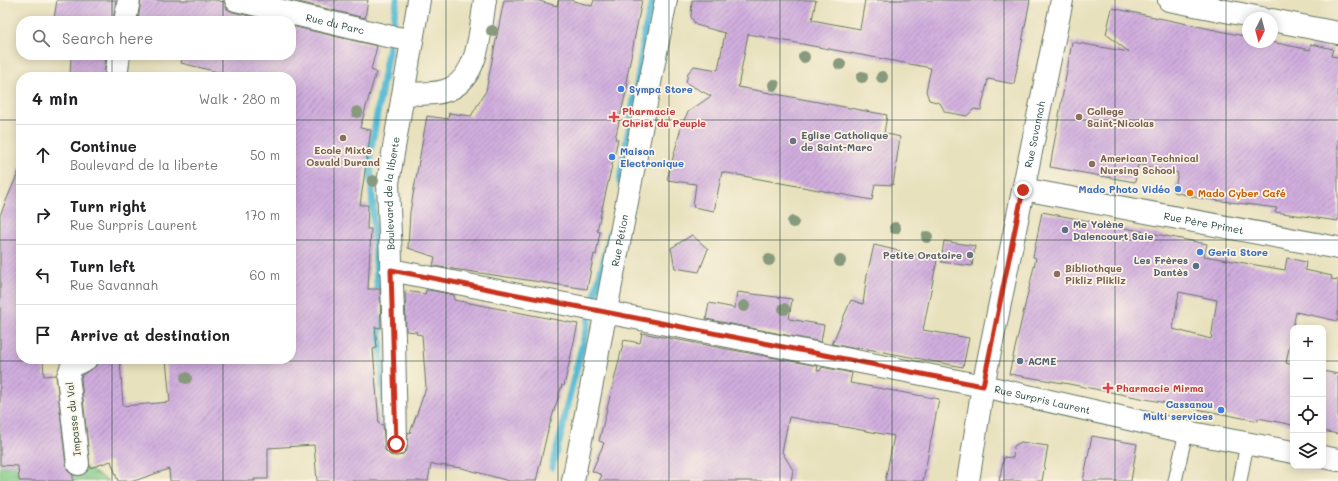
<!DOCTYPE html>
<meta charset="utf-8">
<style>
:root{--surface:#fff;--page:#f2f2f2;--text:#202124;--muted:#757577;--line:#e0e0e0}
body{margin:0;font-family:Mali,sans-serif;background:var(--page);color:var(--text)}
.controls{position:absolute;right:12px;bottom:12px;display:grid;overflow:hidden;border-radius:8px;box-shadow:0 2px 10px #0003}
.controls button{width:36px;height:36px;display:grid;place-items:center;padding:0;border:0;border-bottom:1px solid var(--line);background:var(--surface);color:var(--text);font:20px sans-serif}
.compass{position:absolute;left:1242px;top:12px;width:36px;height:36px;border-radius:50%;background:var(--surface);box-shadow:0 2px 10px #0003;rotate:186deg}
.stop{position:absolute;width:12px;height:12px;margin:-9px;border:3px solid #c8321e;border-radius:50%;background:#fff}
.stop.end{background:#c8321e;border-color:#fff;box-shadow:0 1px 4px #0008}
.list{margin:0;padding:0;list-style:none}
h2{display:flex;justify-content:space-between;align-items:center;height:52px;margin:0;padding:0 16px;font-size:17px}
h2 small{font-size:13px;font-weight:400;color:var(--muted)}
.list li{display:grid;grid-template-columns:26px 1fr auto;gap:12px;align-items:center;box-sizing:border-box;height:60px;padding:0 16px;border-top:1px solid var(--line)}
.list b{display:block;font-size:15px;white-space:nowrap}
.list p{margin:0;font-size:13px;white-space:nowrap;color:var(--muted)}
.list em{font-size:13px;font-style:normal;color:var(--muted)}
.icon{flex:none;width:22px;height:22px;fill:none;stroke:currentColor;stroke-width:2;stroke-linecap:round;stroke-linejoin:round}
.map{position:relative;flex:none;width:1338px;height:481px;overflow:hidden}
.search{position:absolute;background:var(--surface);box-shadow:0 2px 10px #0003;left:16px;top:16px;width:280px;height:44px;display:flex;align-items:center;gap:10px;box-sizing:border-box;padding:0 14px;border-radius:16px;color:var(--muted);font-size:15px}
.panel{position:absolute;background:var(--surface);box-shadow:0 2px 10px #0003;left:16px;top:72px;width:280px;height:292px;border-radius:16px}
.map>svg:first-child{display:block}
</style>
<div class="map">
<svg width="1338" height="481" viewBox="0 0 1338 481">
<defs>
<pattern id="wetland-marsh" width="20" height="14" patternUnits="userSpaceOnUse"><rect width="20" height="14" fill="#80ca87"/><path d="M1 5h8M5 5V1M11 12h8M15 12V8" fill="none" stroke="#68a56f"/></pattern>
<pattern id="building-hatch" width="6" height="6" patternUnits="userSpaceOnUse"><rect width="6" height="6" fill="#d0adde"/><path d="M-1 1l2-2M0 6l6-6M5 7l2-2" fill="none" stroke="#a88eb5"/></pattern>
</defs>
<rect width="100%" height="100%" fill="#fcf5e5"/>
<filter id="ink" filterUnits="userSpaceOnUse"><feTurbulence type="fractalNoise" baseFrequency=".025" numOctaves="2"/><feDisplacementMap in="SourceGraphic" scale="8" xChannelSelector="R" yChannelSelector="G"/><feConvolveMatrix kernelMatrix="1 2 1 2 8 2 1 2 1" color-interpolation-filters="sRGB"/></filter>
<filter id="wash" filterUnits="userSpaceOnUse"><feTurbulence type="fractalNoise" baseFrequency=".012" numOctaves="4" result="noise"/><feDisplacementMap in="SourceGraphic" scale="16" xChannelSelector="R" yChannelSelector="G"/><feGaussianBlur stdDeviation="0.9" result="paint"/><feColorMatrix in="noise" values="0 0 0 0 0 0 0 0 0 0 0 0 0 0 0 0 0 1.4 0 .05"/><feComposite in="paint" operator="in"/></filter>
<g filter="url(#wash)">
<rect width="100%" height="100%" fill="#e8e1bd"/>
<path fill="url(#wetland-marsh)" stroke="#50845e" d="M0,418L109,481H0Z"/>
<g fill="none" stroke-linecap="round" stroke-linejoin="round">
<path stroke="#56bbd5" stroke-width="7" d="M620,182C625,150 631,117 637,85C642,56 643,27 654,0
M378,297L370,154L397,0
M379,319L385,423
M552,467L563,427L566,409L611,232"/>
</g>
<g id="blocks">
<path fill="url(#building-hatch)" fill-rule="evenodd" d="M57,0H116L113,21L54,19Z
M141,0H215L224,2L227,9L233,12L270,21H138Z
M290,0H368L365,18Z
M504,0H536L557,6L559,0H570L592,6L594,0H642L626,82L628,83L615,139H618L597,231L600,232L596,255L594,254L587,289L433,266L435,257L408,248L410,212L427,116L448,119L449,113L471,116L486,91Z
M692,0H816L812,20L860,29L865,0H1030L1014,84L988,79L981,110L974,109L967,116L945,112L940,103L929,100L926,91L931,68L748,34L738,87L887,115L884,133L900,137L893,185L875,184L872,200L722,172L714,211L693,207L696,184L667,180L682,124L688,112L711,96L686,83L688,73L694,66L718,70L725,33L696,25L691,17Z
M1112,8L1248,37V42H1272L1310,50L1311,44L1333,49L1331,56L1338,57V221L1275,212L1277,208L1198,198L1174,192L1178,173L1138,164L1135,182L1050,167L1072,42L1129,52L1106,34Z
M291,26L377,46L371,70L376,72L360,128L371,130L360,205H368L367,229H371L368,289H380L381,328L375,327L377,348L373,349L379,424L383,425L385,450L390,455L396,456L402,455L407,450L408,432L410,433L426,388L422,335L416,334L417,332L406,331L405,291L425,294L426,290H429L454,295V300L578,324L564,386L562,385L548,430L536,481H509L462,468L431,464L428,481H317L314,445L268,448V479H254L255,481H170L169,469L134,481H118L111,461L90,468L81,378L82,375L96,366L98,359H120L123,406L170,402L166,359H291V77H239L181,63L183,55H291Z
M71,55H106L104,77H70Z
M21,166V359H43L44,376L56,375L66,465L68,471L73,475V481H19L18,466L0,465V215Z
M1042,212L1207,244L1204,256L1285,270L1287,258L1306,262L1305,270L1332,276L1331,279L1338,280V321L1296,312L1286,363L1293,365V425L1258,418V421L1069,384L1009,374L1036,258L1033,257ZM1179,292L1217,300L1211,339L1173,329Z
M692,235L708,249L699,272L675,268L671,248Z
M944,241L975,246L972,266L941,262Z
M874,245L937,260L923,330L969,338L963,367L857,347V349L832,344L851,300L863,304L867,275Z
M737,292L792,299L789,319L824,325L821,342L706,319L709,303L735,308Z
M642,333L818,366L817,370L820,371L822,367L852,373L850,383L939,399L923,481H885L894,436L789,417L782,452L793,470L791,481H599L602,475L592,471L604,443L599,441L624,340L640,343Z
M1323,371L1338,374V434L1323,431Z
M1092,436L1137,444L1131,481H1083Z
M1021,442L1048,446L1042,481H999L1004,457L1013,458L1014,446Z"/>
</g>
</g>
<g filter="url(#ink)">
<use href="#blocks" fill-opacity="0" stroke="#657664" stroke-width="1"/>
<g fill="none" stroke-linecap="round" stroke-linejoin="round">
<defs>
<path id="lane" d="M1175,481L1186,432
M1240,481L1247,443"/>
<g id="street">
<path id="s1" d="M236,0L387,36L411,40"/>
<path d="M1169,0L1261,18"/>
<path d="M1272,20L1338,33"/>
<path d="M125,21L129,0"/>
<path d="M116,77L119,55"/>
<path d="M404,93C419,94 437,95 450,89C480,75 480,28 485,0"/>
<path id="s2" d="M1023,189L1338,248"/>
<path d="M391,270L983,386"/>
<path id="s3" d="M396,444L394,337L388,183L419,0"/>
<path d="M78,464L68,376L72,366L86,359"/>
<path id="s4" d="M573,481L666,0"/>
</g>
<g id="secondary">
<path id="s5" d="M983,386L1186,432L1293,452"/>
<path d="M1323,457L1338,460"/>
<path id="s6" d="M968,481L983,386L1062,0"/>
</g>
</defs>
<use href="#lane" stroke="#657664" stroke-width="15"/>
<use href="#street" stroke="#657664" stroke-width="24"/>
<use href="#secondary" stroke="#657664" stroke-width="24"/>
<use href="#lane" stroke="#fff" stroke-width="13"/>
<use href="#street" stroke="#fff" stroke-width="22"/>
<use href="#secondary" stroke="#fff" stroke-width="22"/>
</g>
<g fill="#879a7d">
<circle cx="492" cy="31" r="6"/>
<circle cx="804" cy="57" r="6"/>
<circle cx="840" cy="64" r="6"/>
<circle cx="862" cy="77" r="6"/>
<circle cx="882" cy="77" r="6"/>
<circle cx="774" cy="85" r="6"/>
<circle cx="357" cy="112" r="6"/>
<circle cx="373" cy="181" r="6"/>
<circle cx="793" cy="222" r="6"/>
<circle cx="895" cy="228" r="6"/>
<circle cx="927" cy="237" r="6"/>
<circle cx="769" cy="260" r="6"/>
<circle cx="840" cy="261" r="6"/>
<circle cx="744" cy="306" r="6"/>
<circle cx="784" cy="309" r="6"/>
<circle cx="186" cy="378" r="6"/>
</g>
</g>
<g fill="none" stroke-linecap="round" stroke-linejoin="round" filter="url(#ink)">
<path stroke="#c8321e" stroke-width="5" d="M396,444L391,270L983,386L1023,190"/>
</g>
<path fill="none" stroke="#1f3d34" stroke-width="1" stroke-opacity="0.55" d="M112,0V21M223,0V21M334,0V481M446,0V481M558,0V481M669,0V481M780,0V481M892,0V481M1004,0V481M1115,0V481M1226,0V481M112,55V77M223,55V77M0,120H21M291,120H1338M0,240H21M291,240H1338M112,359V481M223,359V481M0,361H1293M1323,361H1338"/>
<g fill="#3f7fe0" stroke="#fcf5e5" stroke-width="1.5">
<circle cx="621" cy="89" r="4"/>
<circle cx="612" cy="157" r="4"/>
<circle cx="1178" cy="189" r="4"/>
<circle cx="1200" cy="252" r="4"/>
<circle cx="1221" cy="410" r="4"/>
</g>
<g fill="#e0444e" stroke="#fcf5e5" stroke-width="1.5">
<path d="M612 111h4v4h4v4h-4v4h-4v-4h-4v-4h4z"/>
<path d="M1106 382h4v4h4v4h-4v4h-4v-4h-4v-4h4z"/>
</g>
<g fill="#8d6e63" stroke="#fcf5e5" stroke-width="1.5">
<circle cx="1079" cy="117" r="4"/>
<circle cx="343" cy="138" r="4"/>
<circle cx="1092" cy="164" r="4"/>
<circle cx="1057" cy="274" r="4"/>
</g>
<g fill="#6b7280" stroke="#fcf5e5" stroke-width="1.5">
<circle cx="793" cy="141" r="4"/>
<circle cx="970" cy="255" r="4"/>
</g>
<circle fill="#e8710a" stroke="#fcf5e5" stroke-width="1.5" cx="1190" cy="193" r="4"/>
<g fill="#5c6f8a" stroke="#fcf5e5" stroke-width="1.5">
<circle cx="1065" cy="230" r="4"/>
<circle cx="1196" cy="266" r="4"/>
<circle cx="1020" cy="361" r="4"/>
</g>
<g text-anchor="middle" dominant-baseline="central" stroke-width="3.5" stroke-linejoin="round" paint-order="stroke">
<g font-size="10" fill="#1f3d34" stroke="#fcf5e5">
<text stroke="none"><textPath href="#s1" startOffset="102">Rue du Parc</textPath></text>
<text stroke="none"><textPath href="#s6" startOffset="353">Rue Savannah</textPath></text>
<text stroke="none"><textPath href="#s3" startOffset="251">Boulevard de la liberte</textPath></text>
<text stroke="none"><textPath href="#s2" startOffset="184">Rue Père Primet</textPath></text>
<text stroke="none"><textPath href="#s4" startOffset="245">Rue Pétion</textPath></text>
<text stroke="none"><textPath href="#s5" startOffset="61">Rue Surpris Laurent</textPath></text>
<text transform="translate(73 419) rotate(-96)">Impasse du Val</text>
</g>
<g font-size="10" font-weight="bold" fill="#366cbe" stroke="#fcf5e5" text-anchor="start">
<text x="629" y="89">Sympa Store</text>
<text x="620" y="151">Maison<tspan x="620" dy="12">Electronique</tspan></text>
<text x="1170" y="189" text-anchor="end">Mado Photo Vidéo</text>
<text x="1208" y="252">Geria Store</text>
<text x="1213" y="404" text-anchor="end">Cassanou<tspan x="1213" dy="12">Multi services</tspan></text>
</g>
<g font-size="10" font-weight="bold" fill="#be3a42" stroke="#fcf5e5" text-anchor="start">
<text x="622" y="111">Pharmacie<tspan x="622" dy="12">Christ du Peuple</tspan></text>
<text x="1116" y="388">Pharmacie Mirma</text>
</g>
<g font-size="10" font-weight="bold" fill="#785e54" stroke="#fcf5e5" text-anchor="start">
<text x="1087" y="111">College<tspan x="1087" dy="12">Saint-Nicolas</tspan></text>
<text x="343" y="150" text-anchor="middle">Ecole Mixte<tspan x="343" dy="12">Osvald Durand</tspan></text>
<text x="1100" y="158">American Technical<tspan x="1100" dy="12">Nursing School</tspan></text>
<text x="1065" y="268">Bibliothque<tspan x="1065" dy="12">Pikliz Plikliz</tspan></text>
</g>
<g font-size="10" font-weight="bold" fill="#5b616d" stroke="#fcf5e5" text-anchor="start">
<text x="801" y="135">Eglise Catholique<tspan x="801" dy="12">de Saint-Marc</tspan></text>
<text x="962" y="255" text-anchor="end">Petite Oratoire</text>
</g>
<g font-size="10" font-weight="bold" fill="#c56008" stroke="#fcf5e5" text-anchor="start">
<text x="1198" y="193">Mado Cyber Café</text>
</g>
<g font-size="10" font-weight="bold" fill="#4e5e75" stroke="#fcf5e5" text-anchor="start">
<text x="1073" y="224">Me Yolène<tspan x="1073" dy="12">Dalencourt Saie</tspan></text>
<text x="1188" y="260" text-anchor="end">Les Frères<tspan x="1188" dy="12">Dantès</tspan></text>
<text x="1028" y="361">ACME</text>
</g>
</g>
</svg>
<div class="controls">
<button>+</button>
<button>−</button>
<button><svg class="icon" aria-label="locate" viewBox="0 0 24 24"><circle cx="12" cy="12" r="6"/><path d="M12 2v4M12 18v4M2 12h4M18 12h4"/></svg></button>
<button><svg class="icon" aria-label="layers" viewBox="0 0 24 24"><path d="M12 4l9 5-9 5-9-5zM3 14l9 5 9-5"/></svg></button>
</div>
<svg class="compass" viewBox="-18 -18 36 36"><path d="M0-13l5 13h-10z" fill="#e53935"/><path d="M0 13l5-13h-10z" fill="#757577"/></svg>
<div class="stop" style="left:396px;top:444px"></div>
<div class="stop end" style="left:1023px;top:190px"></div>
<div class="search"><svg class="icon" aria-label="search" viewBox="0 0 24 24"><circle cx="10" cy="10" r="6"/><path d="M15 15l6 6"/></svg>Search here</div>
<section class="panel">
<h2>4 min<small>Walk · 280 m</small></h2>
<ul class="list">
<li><svg class="icon" aria-label="ahead" viewBox="0 0 24 24"><path d="M12 20V5M6 11l6-6 6 6"/></svg><div><b>Continue</b><p>Boulevard de la liberte</p></div><em>50 m</em></li>
<li><svg class="icon" aria-label="right" viewBox="0 0 24 24"><path d="M7 20v-9h11M14 6l5 5-5 5"/></svg><div><b>Turn right</b><p>Rue Surpris Laurent</p></div><em>170 m</em></li>
<li><svg class="icon" aria-label="left" viewBox="0 0 24 24"><path d="M17 20v-9H6M10 6l-5 5 5 5"/></svg><div><b>Turn left</b><p>Rue Savannah</p></div><em>60 m</em></li>
<li><svg class="icon" aria-label="arrive" viewBox="0 0 24 24"><path d="M6 21V4h12l-3 4 3 4H6"/></svg><div><b>Arrive at destination</b></div></li>
</ul>
</section>
</div>
